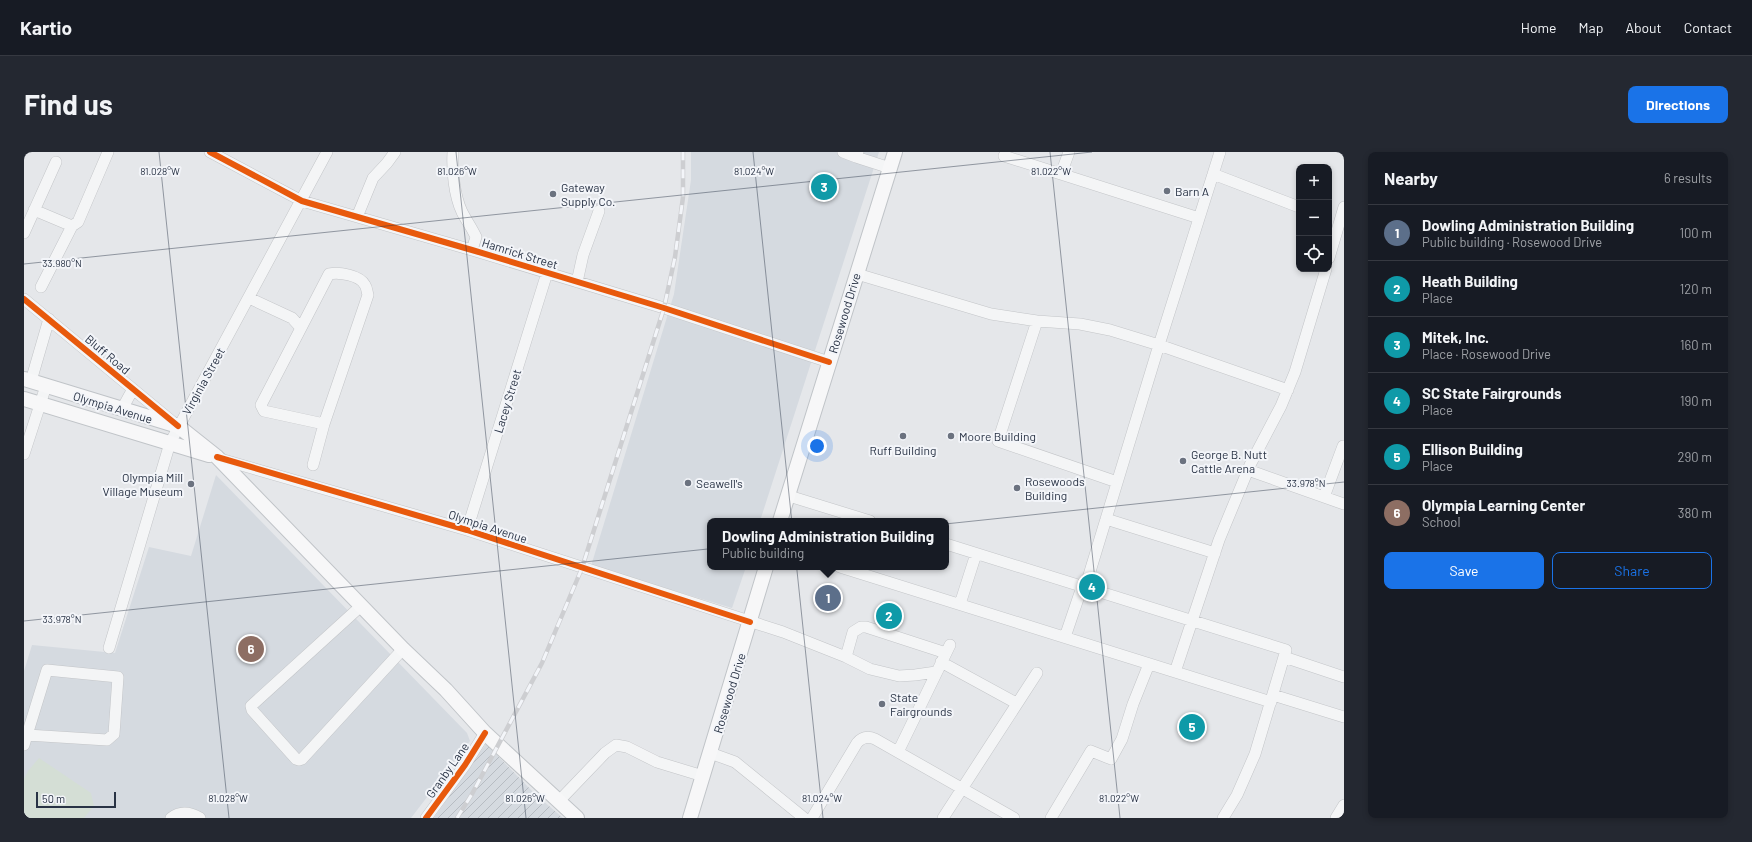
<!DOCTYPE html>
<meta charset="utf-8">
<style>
:root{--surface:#171b24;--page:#242831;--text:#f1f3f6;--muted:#9ea1a6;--line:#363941;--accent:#1a73e8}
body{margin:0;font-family:Barlow,sans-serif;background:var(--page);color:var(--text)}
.controls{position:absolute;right:12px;top:12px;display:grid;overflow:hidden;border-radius:8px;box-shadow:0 2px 6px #0003}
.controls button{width:36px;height:36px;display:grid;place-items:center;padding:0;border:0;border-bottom:1px solid var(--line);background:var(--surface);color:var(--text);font:20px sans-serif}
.scale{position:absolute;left:12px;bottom:10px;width:80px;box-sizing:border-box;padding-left:4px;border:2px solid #293345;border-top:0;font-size:11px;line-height:14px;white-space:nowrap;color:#293345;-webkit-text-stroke:3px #f3f5f9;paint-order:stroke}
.you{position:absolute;left:793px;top:294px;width:14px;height:14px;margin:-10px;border:3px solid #fff;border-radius:50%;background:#1a73e8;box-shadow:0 0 0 6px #1a73e833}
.badge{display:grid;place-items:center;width:26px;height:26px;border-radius:50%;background:var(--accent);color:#fff;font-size:13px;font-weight:700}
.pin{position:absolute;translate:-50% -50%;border:2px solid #fff;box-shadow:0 1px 4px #0006}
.popup{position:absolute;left:683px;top:366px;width:242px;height:52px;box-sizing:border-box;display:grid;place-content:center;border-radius:8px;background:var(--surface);filter:drop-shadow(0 1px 3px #0005);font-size:13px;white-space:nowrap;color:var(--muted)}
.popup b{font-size:15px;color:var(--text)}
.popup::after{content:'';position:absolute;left:50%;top:100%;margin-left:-8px;border:8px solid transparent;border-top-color:var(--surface)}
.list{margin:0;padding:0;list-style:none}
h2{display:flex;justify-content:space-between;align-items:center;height:52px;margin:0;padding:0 16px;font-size:17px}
h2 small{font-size:13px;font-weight:400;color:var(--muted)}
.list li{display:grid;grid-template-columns:26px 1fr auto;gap:12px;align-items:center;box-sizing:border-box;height:56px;padding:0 16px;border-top:1px solid var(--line)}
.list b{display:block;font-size:15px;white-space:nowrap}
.list p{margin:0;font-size:13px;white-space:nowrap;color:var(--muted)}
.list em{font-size:13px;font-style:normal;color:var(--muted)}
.actions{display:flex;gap:8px;padding:12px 16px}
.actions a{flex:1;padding:9px 0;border:1px solid var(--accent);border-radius:8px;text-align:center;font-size:14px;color:var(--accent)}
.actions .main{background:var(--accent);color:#fff}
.icon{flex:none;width:22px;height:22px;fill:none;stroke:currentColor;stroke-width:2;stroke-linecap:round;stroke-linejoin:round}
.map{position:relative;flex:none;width:1320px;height:666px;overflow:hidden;border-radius:8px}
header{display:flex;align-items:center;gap:24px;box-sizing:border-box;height:56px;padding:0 20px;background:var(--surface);border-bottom:1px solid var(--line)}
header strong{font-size:19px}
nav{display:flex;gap:22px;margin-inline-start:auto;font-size:14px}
.intro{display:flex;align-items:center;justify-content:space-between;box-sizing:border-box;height:96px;padding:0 24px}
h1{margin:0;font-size:28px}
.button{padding:10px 18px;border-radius:8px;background:var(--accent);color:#fff;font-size:14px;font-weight:700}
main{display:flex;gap:24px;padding:0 24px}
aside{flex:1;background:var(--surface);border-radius:8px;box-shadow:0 2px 6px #0003}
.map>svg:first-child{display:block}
</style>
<header>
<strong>Kartio</strong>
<nav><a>Home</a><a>Map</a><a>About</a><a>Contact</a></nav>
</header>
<div class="intro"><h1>Find us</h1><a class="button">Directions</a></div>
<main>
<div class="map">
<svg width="1320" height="666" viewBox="0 0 1320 666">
<defs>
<pattern id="industrial-furrows" width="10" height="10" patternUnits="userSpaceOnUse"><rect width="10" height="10" fill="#d5dae0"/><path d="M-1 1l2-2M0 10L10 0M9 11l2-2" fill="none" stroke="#b7bcc2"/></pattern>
</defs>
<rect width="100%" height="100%" fill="#e5e7ea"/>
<path fill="#d5dae0" d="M667,0H855L736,369H686V415H722L708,456L567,414L650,142L667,28Z
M192,323L443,581L446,589L387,666H0V519L8,493L91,501L125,395L167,404Z"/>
<path fill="url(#industrial-furrows)" d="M462,592L511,642L539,666H410Z"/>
<path fill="#d4ded5" d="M15,606L67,641L70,654L60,666H0V627L4,619Z"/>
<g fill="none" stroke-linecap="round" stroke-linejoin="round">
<defs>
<path id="minor" d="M186,0L278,49L448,98L640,156L805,210
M429,0C428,18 430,43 438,60C442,68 448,76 452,85L448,98
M819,0L832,5L834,0
M980,4L1175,66
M832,5L866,16
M1037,22L1045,0
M1189,22L1275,55
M10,58L48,74L54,70L84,0
M333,65L349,26L363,11L371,0
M0,81L32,10
M1305,106L1320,55
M833,122L967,162L1013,169L1056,172L1086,178L1135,193L1264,238
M553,130L559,103L575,59
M17,135L48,74
M225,146L268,166L277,176L237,253L240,259L300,272L289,313
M0,147L150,271
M1013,169L974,289L1093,330
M277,176L305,122C315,120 336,123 341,133C343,136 343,140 344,143L300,272
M7,229L25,167
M98,257L109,237
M0,302L22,234
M193,306L443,378L759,480L822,505L846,517L875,524L891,523L912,520
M1224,318L1320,352
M765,344L846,369
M1300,345L1319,294
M1082,367L1191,401
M443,378L523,121
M922,392L1262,498L1231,602L1213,643L1199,666
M816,415L1247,550
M1061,436L1135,193L1196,0
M936,452L952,402
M337,454L227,554L228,558L272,607L275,608L278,607L379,497
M1041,485L1058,435
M85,496L146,291L303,0
M822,505L829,480L837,475H842L922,501
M1260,505L1320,525
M917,510L992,551
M1151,520L1195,388L1226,313L1257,254L1271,220L1302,117
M1249,543L1320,565
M0,593L3,583L23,518L94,525L90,582L83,588L3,583
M874,600L926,493
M686,601L711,610L780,666
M535,649L581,601L592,593L603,595L633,610L679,624
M147,666C156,659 166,660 176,666
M402,666L441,613L461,581
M788,666L833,591C838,585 844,584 851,587L990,666
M919,666L1013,521
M1027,666L1067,599L1087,607L1098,587L1109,552L1125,512
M1312,666L1320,653"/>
<path id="major" d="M0,227L154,274L193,305L379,497L422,538L461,581L553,666
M0,247L185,303
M756,369L871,0
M666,666L742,415"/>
</defs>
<use href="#minor" stroke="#c3c5c8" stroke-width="12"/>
<use href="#major" stroke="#c0c4c8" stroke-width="16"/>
<use href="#minor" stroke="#f4f5f6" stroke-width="11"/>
<use href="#major" stroke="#f7f7f8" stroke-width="14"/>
<defs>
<path id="rail" d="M433,666L448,642L518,511L558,416L640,156L651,105L659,45V0"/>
</defs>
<use href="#rail" stroke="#cdced1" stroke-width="4.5"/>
<use href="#rail" stroke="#f3f5f9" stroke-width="3" stroke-dasharray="9" stroke-linecap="butt"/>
<defs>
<path id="cycleway" d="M186,0L278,49L448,98L640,156L805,210
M0,147L154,274
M193,305L443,378L726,470
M402,666L441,613L461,581"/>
</defs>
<use href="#cycleway" stroke="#f3f5f9" stroke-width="8"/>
<use href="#cycleway" stroke="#e8590c" stroke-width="6"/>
</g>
<path fill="none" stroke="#293345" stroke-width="1" stroke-opacity="0.45" d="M135,0L205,666M432,0L502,666M729,0L799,666M1026,0L1096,666M0,112L1068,0M0,469L1320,330"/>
<g fill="#6b727f" stroke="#f3f5f9" stroke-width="1.5">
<circle cx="1143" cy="39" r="4"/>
<circle cx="529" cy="42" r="4"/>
<circle cx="879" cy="284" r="4"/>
<circle cx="927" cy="284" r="4"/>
<circle cx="1159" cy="309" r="4"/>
<circle cx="664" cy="331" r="4"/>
<circle cx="167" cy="332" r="4"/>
<circle cx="993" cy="336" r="4"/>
<circle cx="858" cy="552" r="4"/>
</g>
<g text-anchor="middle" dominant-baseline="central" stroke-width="4" stroke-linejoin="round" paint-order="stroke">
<g font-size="12" fill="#293345" stroke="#f3f5f9" text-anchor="start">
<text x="537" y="35">Gateway<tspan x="537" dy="14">Supply Co.</tspan></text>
<text x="1151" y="39">Barn A</text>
<text x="935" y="284">Moore Building</text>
<text x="879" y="298" text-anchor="middle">Ruff Building</text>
<text x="1167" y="302">George B. Nutt<tspan x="1167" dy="14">Cattle Arena</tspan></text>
<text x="159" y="325" text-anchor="end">Olympia Mill<tspan x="159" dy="14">Village Museum</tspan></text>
<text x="1001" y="329">Rosewoods<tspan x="1001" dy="14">Building</tspan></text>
<text x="672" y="331">Seawell's</text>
<text x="866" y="545">State<tspan x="866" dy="14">Fairgrounds</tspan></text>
</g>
<g font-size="12" fill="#293345" stroke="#f3f5f9">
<text transform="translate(496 101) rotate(17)">Hamrick Street</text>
<text transform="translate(820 161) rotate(-73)">Rosewood Drive</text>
<text transform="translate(84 202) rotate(40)">Bluff Road</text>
<text transform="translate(179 229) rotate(-61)">Virginia Street</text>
<text transform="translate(483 249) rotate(-73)">Lacey Street</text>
<text transform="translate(89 255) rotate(17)">Olympia Avenue</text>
<text transform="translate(464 374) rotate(18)">Olympia Avenue</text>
<text transform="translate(705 541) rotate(-73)">Rosewood Drive</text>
<text transform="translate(423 618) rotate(-55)">Granby Lane</text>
</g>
</g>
<g font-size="10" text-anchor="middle" fill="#293345" stroke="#f3f5f9" stroke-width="4" stroke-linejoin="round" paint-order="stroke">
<text x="136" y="23">81.028°W</text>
<text x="433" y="23">81.026°W</text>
<text x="730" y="23">81.024°W</text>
<text x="1027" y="23">81.022°W</text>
<text x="38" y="115">33.980°N</text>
<text x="1282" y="335">33.978°N</text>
<text x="38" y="471">33.978°N</text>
<text x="204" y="650">81.028°W</text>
<text x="501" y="650">81.026°W</text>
<text x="798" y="650">81.024°W</text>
<text x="1095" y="650">81.022°W</text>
</g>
</svg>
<div class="controls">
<button>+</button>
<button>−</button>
<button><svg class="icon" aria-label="locate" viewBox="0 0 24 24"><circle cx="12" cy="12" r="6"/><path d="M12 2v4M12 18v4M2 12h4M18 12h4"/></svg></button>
</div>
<div class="scale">50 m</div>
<div class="you"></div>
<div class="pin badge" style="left:804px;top:446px;background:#5c6f8a">1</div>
<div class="popup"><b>Dowling Administration Building</b>Public building</div>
<div class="pin badge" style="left:865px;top:464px;background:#0f9aa8">2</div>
<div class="pin badge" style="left:800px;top:35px;background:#0f9aa8">3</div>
<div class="pin badge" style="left:1068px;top:435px;background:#0f9aa8">4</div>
<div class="pin badge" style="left:1168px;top:575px;background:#0f9aa8">5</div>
<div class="pin badge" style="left:227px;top:497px;background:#8d6e63">6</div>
</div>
<aside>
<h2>Nearby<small>6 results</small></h2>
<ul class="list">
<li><span class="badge" style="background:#5c6f8a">1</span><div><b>Dowling Administration Building</b><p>Public building · Rosewood Drive</p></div><em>100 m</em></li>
<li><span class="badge" style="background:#0f9aa8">2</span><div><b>Heath Building</b><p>Place</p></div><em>120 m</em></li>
<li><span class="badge" style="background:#0f9aa8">3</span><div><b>Mitek, Inc.</b><p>Place · Rosewood Drive</p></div><em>160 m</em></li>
<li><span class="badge" style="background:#0f9aa8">4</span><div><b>SC State Fairgrounds</b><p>Place</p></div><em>190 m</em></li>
<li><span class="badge" style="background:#0f9aa8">5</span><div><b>Ellison Building</b><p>Place</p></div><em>290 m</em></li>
<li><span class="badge" style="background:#8d6e63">6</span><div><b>Olympia Learning Center</b><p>School</p></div><em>380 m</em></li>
</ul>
<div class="actions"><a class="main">Save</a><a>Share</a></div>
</aside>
</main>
